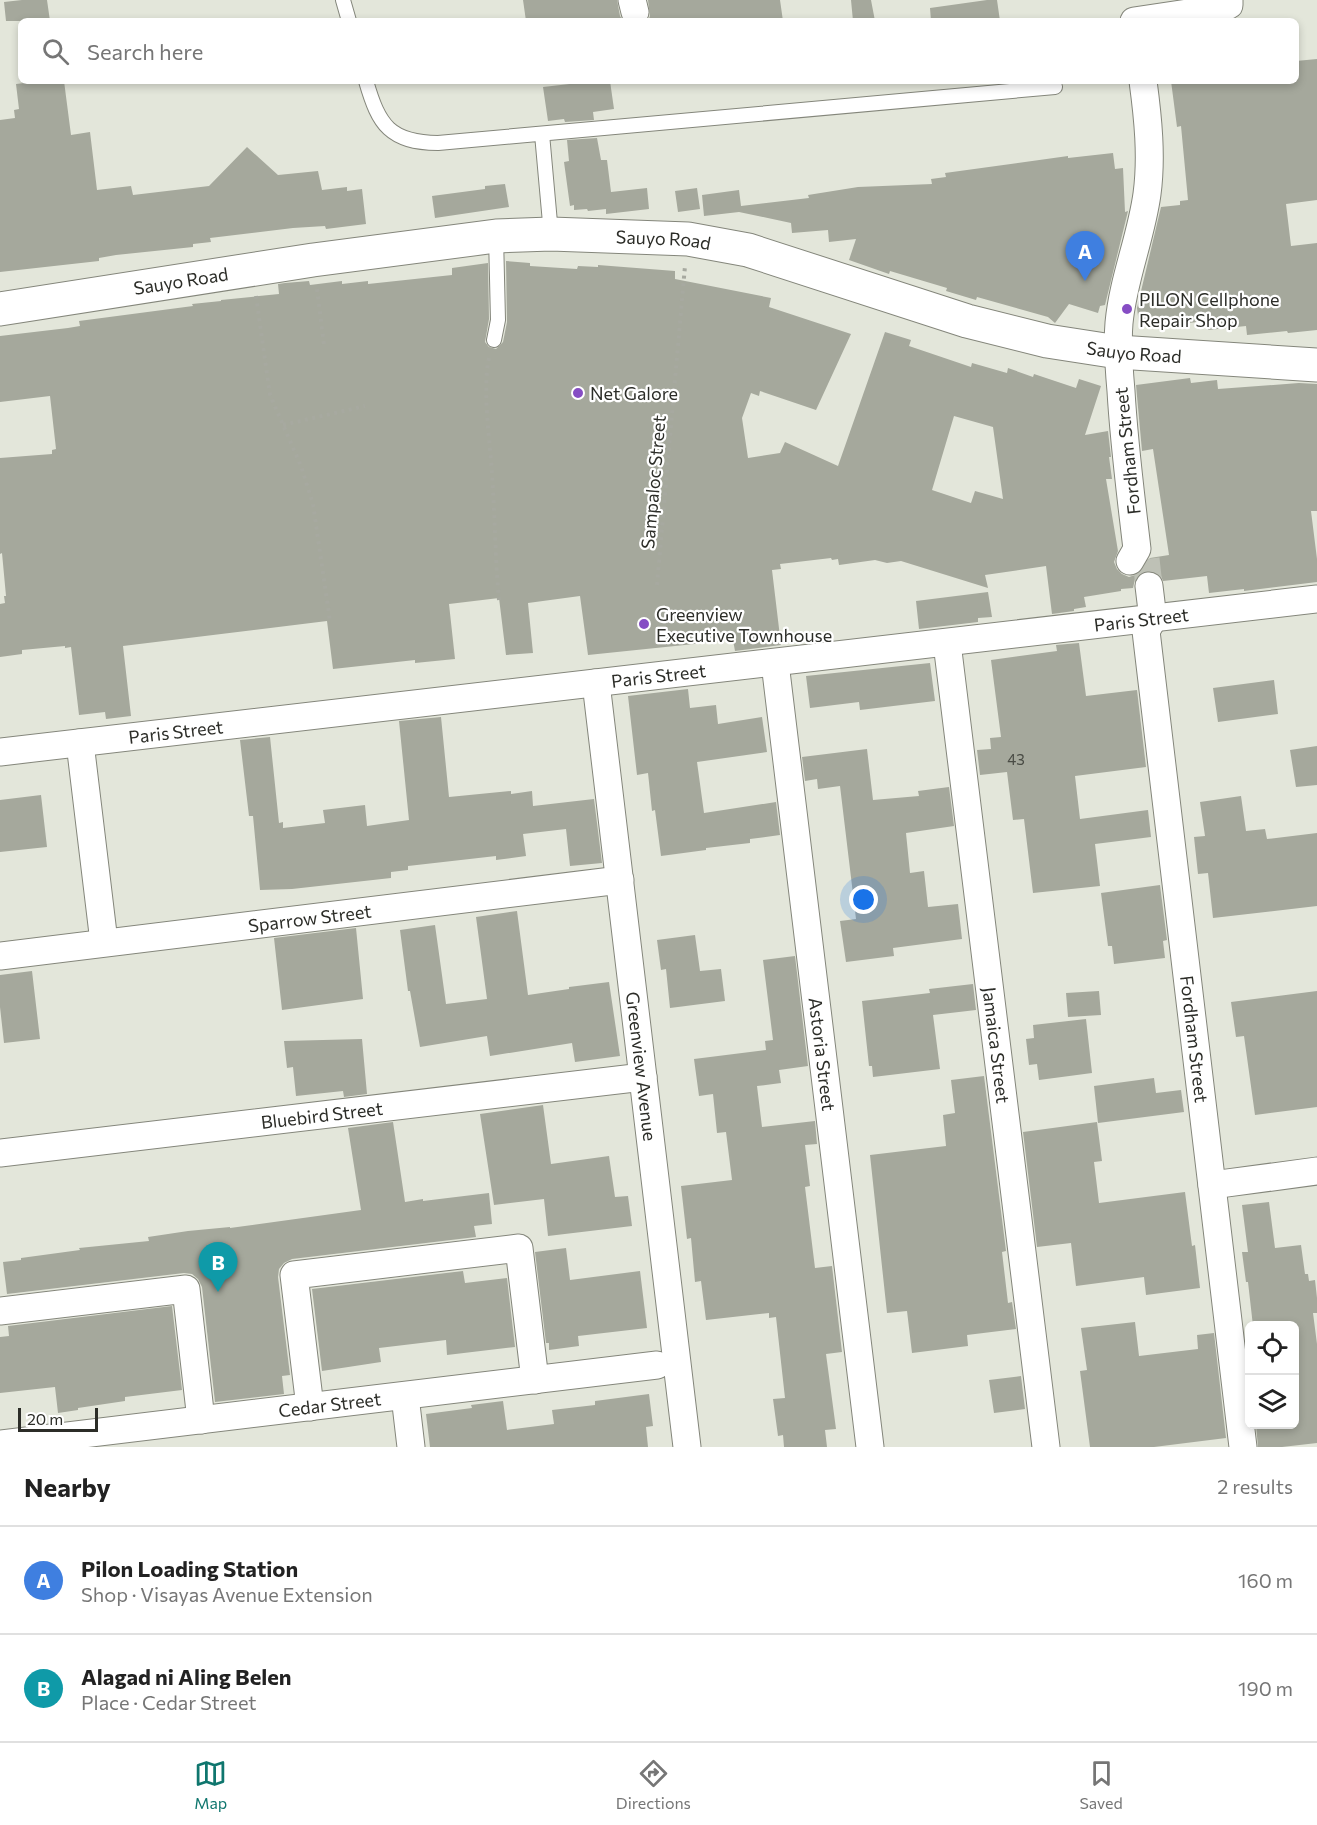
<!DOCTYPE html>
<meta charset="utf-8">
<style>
:root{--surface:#fff;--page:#f6f6f6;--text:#222;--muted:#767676;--line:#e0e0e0;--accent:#0f766e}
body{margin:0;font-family:Commissioner,sans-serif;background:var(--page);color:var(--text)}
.controls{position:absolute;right:18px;bottom:18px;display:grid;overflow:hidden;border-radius:9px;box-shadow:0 3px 9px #0003}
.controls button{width:54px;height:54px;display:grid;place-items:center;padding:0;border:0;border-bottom:2px solid var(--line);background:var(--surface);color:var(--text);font:30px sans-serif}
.scale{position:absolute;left:18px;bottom:15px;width:80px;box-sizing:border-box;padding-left:6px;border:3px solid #2c2d28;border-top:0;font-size:16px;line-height:21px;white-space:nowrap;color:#2c2d28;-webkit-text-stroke:4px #fff;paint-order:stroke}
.you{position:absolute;left:864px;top:900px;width:21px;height:21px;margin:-15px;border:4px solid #fff;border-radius:50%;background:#1a73e8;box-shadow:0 0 0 9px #1a73e833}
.badge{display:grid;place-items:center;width:39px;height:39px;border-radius:50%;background:var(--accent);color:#fff;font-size:20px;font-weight:700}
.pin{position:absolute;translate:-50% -50px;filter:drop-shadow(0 2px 3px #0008)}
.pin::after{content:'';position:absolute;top:32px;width:21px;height:18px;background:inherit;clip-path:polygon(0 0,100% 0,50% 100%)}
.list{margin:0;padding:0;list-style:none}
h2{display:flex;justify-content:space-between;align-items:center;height:78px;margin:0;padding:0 24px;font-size:26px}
h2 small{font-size:20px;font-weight:400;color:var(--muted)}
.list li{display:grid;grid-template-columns:39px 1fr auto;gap:18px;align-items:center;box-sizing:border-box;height:108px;padding:0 24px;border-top:2px solid var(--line)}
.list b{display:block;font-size:22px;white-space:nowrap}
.list p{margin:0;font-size:20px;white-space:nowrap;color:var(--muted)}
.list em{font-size:20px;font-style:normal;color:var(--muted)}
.icon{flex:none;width:33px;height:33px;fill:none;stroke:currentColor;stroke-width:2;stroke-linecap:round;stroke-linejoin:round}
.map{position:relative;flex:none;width:1317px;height:1447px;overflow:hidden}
.search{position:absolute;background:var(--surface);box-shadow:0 3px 9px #0003;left:18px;right:18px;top:18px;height:66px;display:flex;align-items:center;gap:15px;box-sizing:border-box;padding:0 21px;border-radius:9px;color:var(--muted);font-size:22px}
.sheet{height:294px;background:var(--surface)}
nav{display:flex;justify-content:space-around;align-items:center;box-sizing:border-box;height:84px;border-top:2px solid var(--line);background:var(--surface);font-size:16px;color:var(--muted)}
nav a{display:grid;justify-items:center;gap:3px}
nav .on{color:var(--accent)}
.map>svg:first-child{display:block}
</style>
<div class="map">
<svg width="1317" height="1447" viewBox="0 0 1317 1447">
<rect width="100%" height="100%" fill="#e3e6da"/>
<path fill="#a5a89c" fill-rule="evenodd" d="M22,0H47L50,21H6L4,2Z
M523,0H617L620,16L623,21H526Z
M648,0H780L783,21H648L650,16Z
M851,0H871L875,21H853Z
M987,0H997L1000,21H931L930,8Z
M1317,59V200L1286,204L1291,246L1317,243V330L1288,333L1287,331L1247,335L1246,326L1208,330L1207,321L1188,323H1176V320L1139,324L1137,308L1161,207L1180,205V201L1188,200L1181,126L1177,127L1171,81H1296V61Z
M43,81H64L71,135L90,132L97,190L131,186L133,195L209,186L247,147L278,175L318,171L322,190L347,187V191L362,189L366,224L326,229L325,226L293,228L210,238L211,242L193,244V247L116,255L99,258V261L0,272V120L15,118L14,110L19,109L16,84Z
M596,81H610L614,109L593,112L594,120L565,122L564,119L548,121L543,87Z
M597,138L601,160H607L611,192L647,188L649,209L606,214V209L588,211L587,209L574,210V205L570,206L564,162L569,161L567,140Z
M1113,153L1115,169L1123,168L1125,212L1128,211L1105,305L1100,306L1098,313L1069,304L1055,323L1048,317L977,297L976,300L946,291L947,288L890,271L889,274L849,260L856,239L829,242L828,230L792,233L791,223L739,212L704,216L702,195L739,190L741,206L809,198L808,195L858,187L932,184L931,179L946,177L945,173L1068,156V158Z
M505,184L509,207L435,218L432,196L485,189V186Z
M697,188L700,209L678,212L675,191Z
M506,261L530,263V266L577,269L578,266L598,267V265L675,271V279L771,298L769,307L851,334L816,410L760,391L759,396L751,393L742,418L748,458L780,453L785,442L838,466L885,332L911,340L909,346L971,367L972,363L1007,373L1008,368L1033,377L1034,374L1076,388L1079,379L1101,386L1085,435L1108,431L1111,457H1109L1112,479H1106L1118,551L1114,562L1117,569L1122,574L1129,577L1138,574L1150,558L1169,555L1153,449L1142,451L1136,385L1190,378L1191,383L1217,380L1218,389L1299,383L1317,384V511H1311L1317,559V582L1244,591V589L1209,593L1207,576L1163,581L1161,576L1156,572L1147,571L1139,574L1135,579L1133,588L1121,589V591L1084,597L1086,607L1074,609V611L1052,614L1046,566L985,575L988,588L901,561L887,563L875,560L839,565L838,559L832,560L831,558L780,564L781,569L772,570L781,645L735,651L733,640L588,655L580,596L528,603L533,653L506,655L499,598L449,604L455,659L415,663V660L333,669L327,621L123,646L131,716L106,719L105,712L79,715L71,647L65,648V646L22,650V654L0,657V604L5,603L4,596H6L2,553L0,554V458L52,454V450L56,449L50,396L0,402V336L68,328L80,326L79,321L193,306L192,304L221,301V300L279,294L278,284L285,283L309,281L310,285L342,281V284L368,281V284L452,275V268L488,263L489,319L485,342L489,347L496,349L503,342L507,322ZM954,416L993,427L1003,499L975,491L971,503L932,490Z
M988,592L992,617L978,618V622L919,629L916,601Z
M1079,643L1086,696L1137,690L1146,767L1075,776L1080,819L1148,810L1151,837L1095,844L1100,886L1033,893L1024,819L1013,820L1007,772L980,775L977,750L991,749L990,738L1001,737L991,660L1057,651L1056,645Z
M930,663L935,701L860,710L859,702L810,708L806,676Z
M1274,680L1278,714L1218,722L1213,688Z
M688,689L690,708L716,705L718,724L762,717L767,752L697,762L704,813L776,802L780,835L750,839V843L706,848V850L661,856L655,810L652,811L648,773L637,775L628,696Z
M441,717L449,797L511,791V794L532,791L533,806L594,799L602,863L570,866L566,829L523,834L526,856L496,860V856L408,866V870L391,872V878L292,889L260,890L253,816H249L240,740L270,737L279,823L283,822V828L325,823L323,810L365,805L367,826L409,820L399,721Z
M1317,746V785L1296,787L1290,750Z
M867,749L873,800L919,796L918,791L949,787L954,826L906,833L910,873L924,871L928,907L958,904L962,939L893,948L894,956L846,962L840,921L856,919L840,786L818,789L817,779L805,781L802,757Z
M41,795L47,847L0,852V800Z
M1241,796L1246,831L1265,829L1267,839L1317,833V906L1213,918L1208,873L1198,874L1194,837L1205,836L1200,802Z
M1160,885L1167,940L1163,941L1165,958L1114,964L1112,946H1108L1101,893Z
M517,911L528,995L569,989V987L609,982L620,1056L575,1062L572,1043L490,1056L487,1036L420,1047L410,991H408L400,930L435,925L446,1004L487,999L476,917Z
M356,928L363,999L282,1010L274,938Z
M695,935L700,971L721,969L725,1001L670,1008L666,969L661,970L657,940Z
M795,956L808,1066L779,1070L781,1083L757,1086L762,1127L815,1121L817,1144L805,1145L810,1186L805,1187L815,1268L832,1266L842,1352L826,1354L836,1429L825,1430L827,1447H784L783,1435L778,1436L773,1399L785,1398L776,1317L769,1318V1313L706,1320L701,1281L695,1282L691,1238L687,1239L681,1186L732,1180L726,1132L717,1133L713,1094L699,1096L694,1059L766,1050L765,1041L773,1040L763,960Z
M32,971L40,1039L4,1043L0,1007V975Z
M973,984L976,1010L933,1015L940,1069L873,1077L872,1066H869L862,1001L930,993L929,989Z
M1099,991L1101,1015L1068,1017L1066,993Z
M1317,991V1107L1255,1115L1244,1036L1236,1037L1231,1002Z
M1086,1019L1092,1073L1039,1080L1037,1064L1029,1065L1026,1039L1034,1038L1033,1025Z
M362,1039L367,1094L344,1097L343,1091L296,1096L293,1067L287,1068L284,1041Z
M984,1076L1006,1251L1002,1252L1008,1303L1012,1302L1016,1329L967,1335L968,1346L912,1353L907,1311L887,1313L870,1155L946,1146L943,1115L955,1113L951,1080Z
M1154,1078L1156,1093L1181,1090L1184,1112L1098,1123L1094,1086Z
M543,1105L551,1164L609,1156L615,1197L628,1196L632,1226L548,1236L544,1199L494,1205L480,1114Z
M393,1122L405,1202L423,1199V1201L489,1193L492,1224L474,1226L476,1237L292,1259L284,1263L279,1269L278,1277L290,1375L282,1376L284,1394L215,1402L202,1287L198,1279L192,1274L184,1273L7,1294L3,1262L21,1260V1258L80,1250L79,1248L149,1241L148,1237L188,1231L230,1227V1228L361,1210L348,1128Z
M1097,1122L1102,1161L1094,1162L1099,1203L1185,1192L1192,1246L1195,1245L1200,1288L1146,1295L1144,1277L1076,1286L1071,1243L1037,1247L1023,1132Z
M1269,1202L1275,1248L1301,1245L1305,1274H1308L1309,1281L1315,1280L1317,1298V1313H1313L1317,1344V1443L1282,1447H1258L1256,1425H1294V1326H1253L1248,1282H1246L1242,1252H1248L1242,1205Z
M566,1248L570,1280L640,1271L647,1328L578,1336L579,1346L549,1350V1343H546L535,1252Z
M463,1271L465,1283L507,1278L515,1347L447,1355L446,1340L379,1348L381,1362L322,1371L312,1289Z
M172,1306L182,1390L125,1397V1401L78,1408V1410L58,1413L55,1387L0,1393V1337L9,1336L8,1326Z
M1135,1322L1139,1356L1198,1349L1197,1335L1214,1333L1226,1438L1154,1447H1090L1080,1371L1087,1370L1081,1328Z
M1021,1376L1025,1409L994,1413L989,1380Z
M649,1394L653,1426L646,1427L648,1447H430L426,1414L472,1408L471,1405L503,1401L507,1430L554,1424L552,1410L595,1405V1401Z"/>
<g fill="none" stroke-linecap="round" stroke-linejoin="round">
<path stroke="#bec1b6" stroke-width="27" stroke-dasharray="27 14" stroke-linecap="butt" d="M1146,559L1149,586"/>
<defs>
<path id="lane" d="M343,0L349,21
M366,81C379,126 390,142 438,143L1055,87
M542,134L551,234
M494,340L498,320L496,236"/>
<g id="street">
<path d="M632,0L635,12"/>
<path d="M1134,21L1222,8L1229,5V0"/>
<path d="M1130,561L1137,549C1131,497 1124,444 1121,391C1119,369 1117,346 1119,323C1123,279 1141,238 1147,194C1152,157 1148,118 1143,81"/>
<path id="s1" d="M1149,586L1153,619L1146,631L1243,1447"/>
<path id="s2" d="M947,643L1046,1447"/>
<path id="s3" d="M775,663L870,1447"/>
<path id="s4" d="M596,683L687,1447"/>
<path d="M80,743L104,942"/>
<path id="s5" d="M0,752L1317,599"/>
<path id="s6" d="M0,956L620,880"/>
<path id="s7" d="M0,1153L643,1077"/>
<path d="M1212,1185L1317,1171"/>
<path d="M0,1311L186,1289L201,1420"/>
<path d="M405,1396L411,1447"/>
<path d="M310,1407L294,1275L519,1248L535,1380"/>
<path id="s8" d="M0,1444L657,1365"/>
</g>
<g id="secondary">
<path id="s9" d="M0,309L313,260L496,236L551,234L688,239L748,250L967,321L1047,341L1118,352L1317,365"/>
</g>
</defs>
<use href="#lane" stroke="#84867b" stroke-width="16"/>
<use href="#street" stroke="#84867b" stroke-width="29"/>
<use href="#secondary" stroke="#84867b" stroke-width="35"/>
<path stroke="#a7a9a0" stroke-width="4" stroke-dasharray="3 4.5" stroke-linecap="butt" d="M317,289L324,345
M256,296L270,395L301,466L313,504L330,621
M489,358C482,391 490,440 492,474C495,516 495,558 499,600
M283,425L365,406
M657,585L685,266"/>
<use href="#lane" stroke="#fff" stroke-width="14"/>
<use href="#street" stroke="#fff" stroke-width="27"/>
<use href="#secondary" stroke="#fff" stroke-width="33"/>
</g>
<g fill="#864dc4" stroke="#fff" stroke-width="2">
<circle cx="1127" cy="309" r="6"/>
<circle cx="578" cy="393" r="6"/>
<circle cx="644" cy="624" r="6"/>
</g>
<g text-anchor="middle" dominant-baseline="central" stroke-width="4.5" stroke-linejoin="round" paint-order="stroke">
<g font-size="15" fill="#4a4c45">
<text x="1016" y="759">43</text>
</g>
<g font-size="18" fill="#2c2d28" stroke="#fff">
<text stroke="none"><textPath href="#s9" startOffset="669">Sauyo Road</textPath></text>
<text stroke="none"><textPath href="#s9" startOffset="183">Sauyo Road</textPath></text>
<text stroke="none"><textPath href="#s9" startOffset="1155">Sauyo Road</textPath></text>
<text transform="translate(1127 451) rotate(-96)">Fordham Street</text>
<text transform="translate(653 482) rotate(-85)">Sampaloc Street</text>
<text stroke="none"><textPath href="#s5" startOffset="1149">Paris Street</textPath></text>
<text stroke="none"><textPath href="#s5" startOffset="663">Paris Street</textPath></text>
<text stroke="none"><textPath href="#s5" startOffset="177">Paris Street</textPath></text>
<text stroke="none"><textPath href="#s6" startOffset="312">Sparrow Street</textPath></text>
<text stroke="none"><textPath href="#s1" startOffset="458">Fordham Street</textPath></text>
<text stroke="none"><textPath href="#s2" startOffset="405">Jamaica Street</textPath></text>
<text stroke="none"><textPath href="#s3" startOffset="394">Astoria Street</textPath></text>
<text stroke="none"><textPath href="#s4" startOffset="386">Greenview Avenue</textPath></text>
<text stroke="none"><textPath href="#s7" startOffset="324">Bluebird Street</textPath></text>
<text stroke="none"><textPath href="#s8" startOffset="332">Cedar Street</textPath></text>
</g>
<g font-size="18" fill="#2c2d28" stroke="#fff" text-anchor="start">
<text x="1139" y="299">PILON Cellphone<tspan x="1139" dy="21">Repair Shop</tspan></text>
<text x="590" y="393">Net Galore</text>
<text x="656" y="614">Greenview<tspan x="656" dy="21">Executive Townhouse</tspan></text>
</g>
</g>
</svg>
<div class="controls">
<button><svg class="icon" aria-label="locate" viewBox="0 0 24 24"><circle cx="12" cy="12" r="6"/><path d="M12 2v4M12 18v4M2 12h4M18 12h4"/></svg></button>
<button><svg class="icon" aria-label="layers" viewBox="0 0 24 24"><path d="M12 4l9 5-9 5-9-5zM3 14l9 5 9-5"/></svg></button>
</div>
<div class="scale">20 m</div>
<div class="you"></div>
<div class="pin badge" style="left:1085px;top:281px;background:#3f7fe0">A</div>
<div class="pin badge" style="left:218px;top:1292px;background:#0f9aa8">B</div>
<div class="search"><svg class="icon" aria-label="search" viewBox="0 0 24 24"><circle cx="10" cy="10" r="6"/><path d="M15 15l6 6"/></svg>Search here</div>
</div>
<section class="sheet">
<h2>Nearby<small>2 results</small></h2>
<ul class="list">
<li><span class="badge" style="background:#3f7fe0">A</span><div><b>Pilon Loading Station</b><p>Shop · Visayas Avenue Extension</p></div><em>160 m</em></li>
<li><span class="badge" style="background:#0f9aa8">B</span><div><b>Alagad ni Aling Belen</b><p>Place · Cedar Street</p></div><em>190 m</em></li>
</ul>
</section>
<nav>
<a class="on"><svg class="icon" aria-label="map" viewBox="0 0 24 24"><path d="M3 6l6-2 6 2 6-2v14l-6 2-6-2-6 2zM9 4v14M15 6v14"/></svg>Map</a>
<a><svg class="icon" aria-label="directions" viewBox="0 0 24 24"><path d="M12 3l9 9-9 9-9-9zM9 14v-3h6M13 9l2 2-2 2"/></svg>Directions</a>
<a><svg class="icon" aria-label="saved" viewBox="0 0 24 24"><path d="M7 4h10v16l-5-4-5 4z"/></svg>Saved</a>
</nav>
